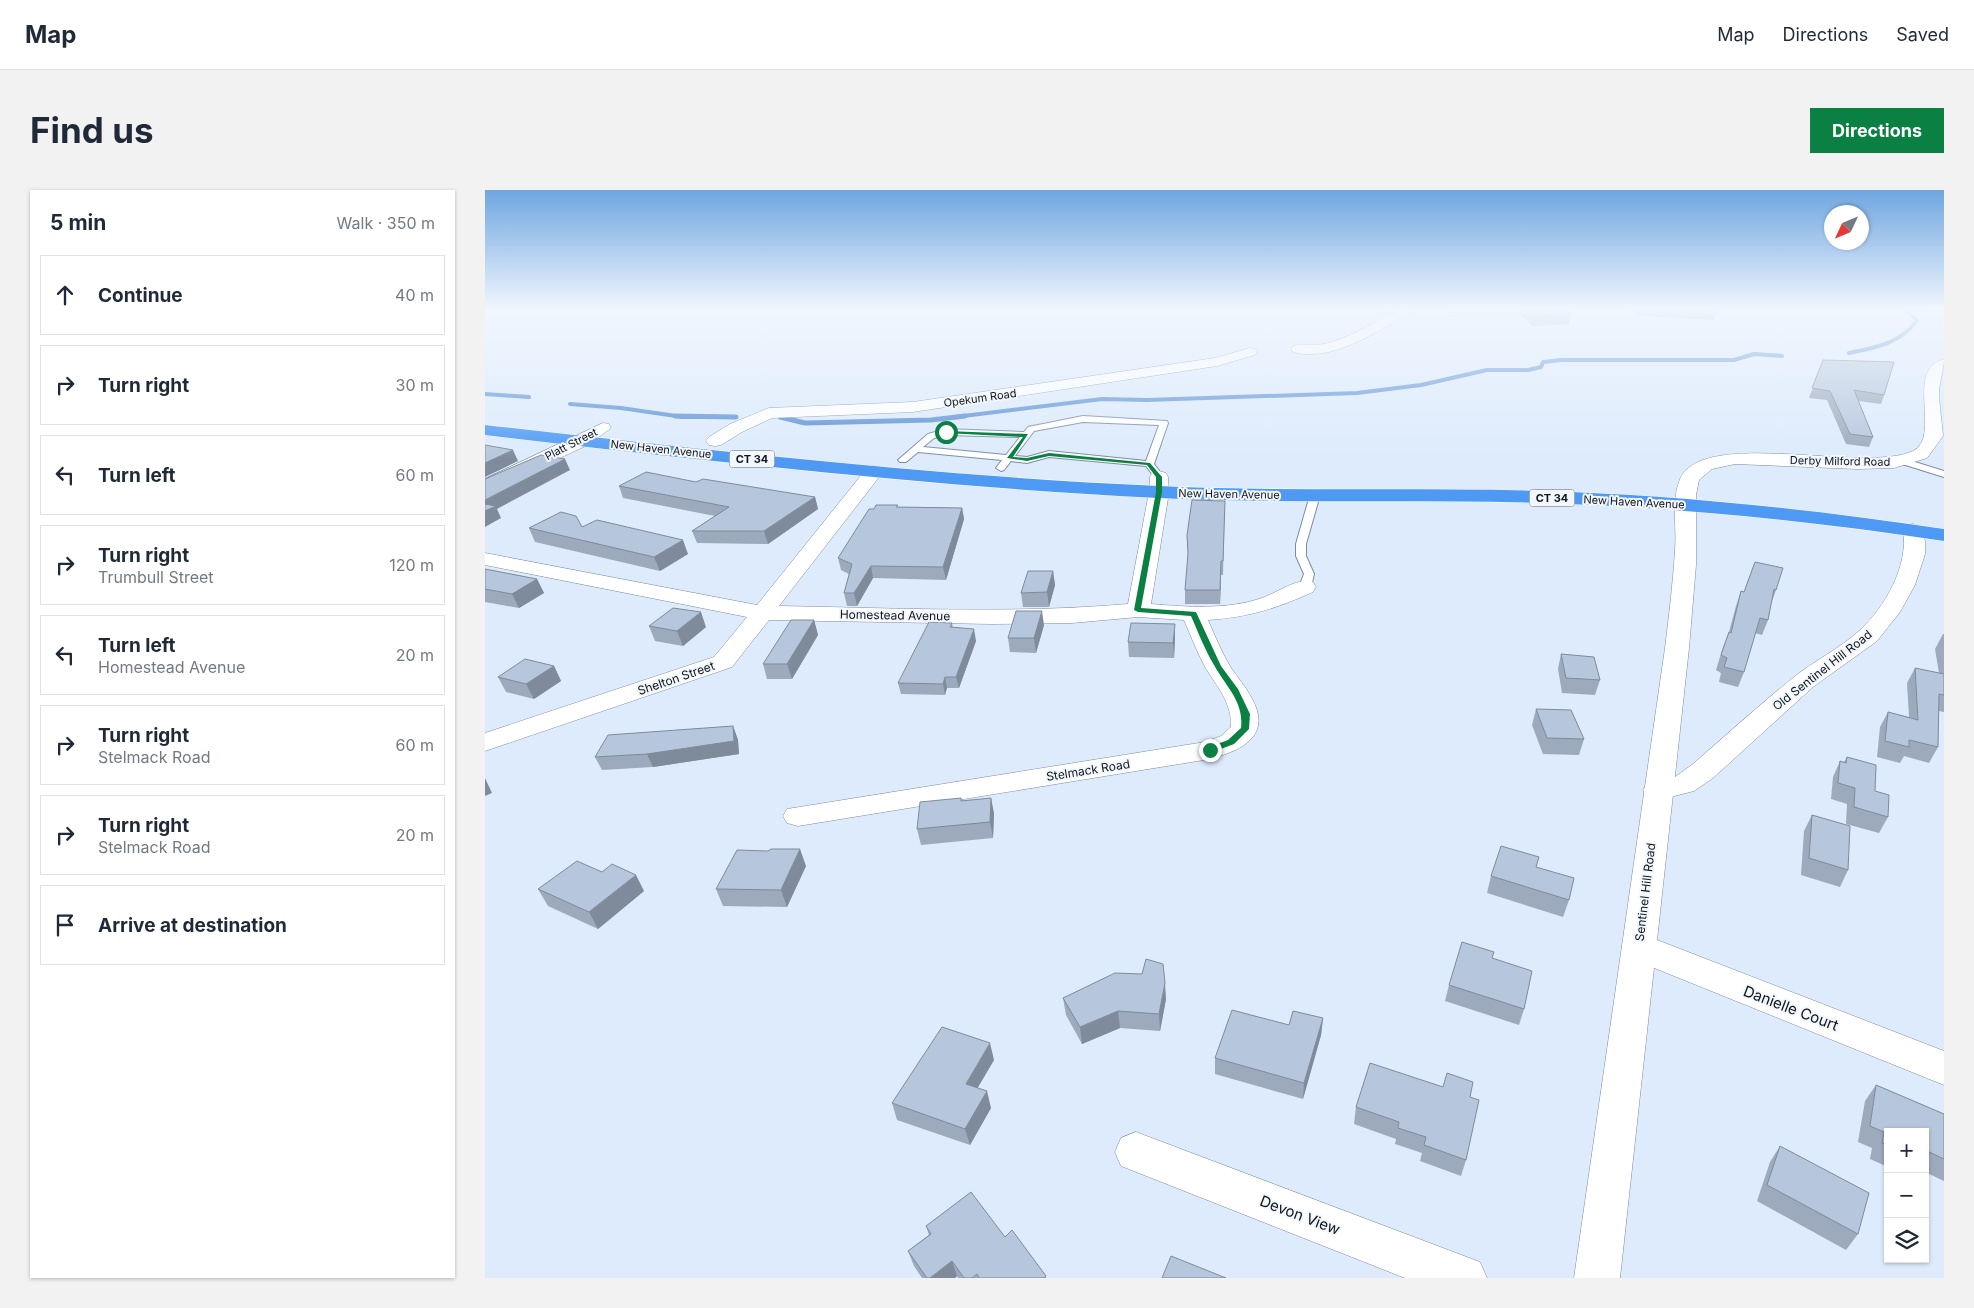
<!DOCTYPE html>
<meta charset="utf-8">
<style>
:root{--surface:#fff;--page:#f2f2f3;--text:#1f2937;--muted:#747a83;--line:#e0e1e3;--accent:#0b8043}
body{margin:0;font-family:Inter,sans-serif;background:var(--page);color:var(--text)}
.controls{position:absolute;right:15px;bottom:15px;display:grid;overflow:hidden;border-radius:0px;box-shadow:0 1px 4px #0004}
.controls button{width:45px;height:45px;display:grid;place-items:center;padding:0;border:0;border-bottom:1px solid var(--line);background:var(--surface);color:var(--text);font:25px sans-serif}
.compass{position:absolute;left:1339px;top:15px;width:45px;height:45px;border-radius:50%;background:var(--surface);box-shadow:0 1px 4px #0004;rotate:226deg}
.stop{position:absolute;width:15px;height:15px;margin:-11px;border:4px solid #0b8043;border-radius:50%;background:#fff}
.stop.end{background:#0b8043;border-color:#fff;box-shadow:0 1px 5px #0008}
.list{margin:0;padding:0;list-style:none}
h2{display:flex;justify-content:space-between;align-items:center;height:65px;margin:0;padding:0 20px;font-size:21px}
h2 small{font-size:16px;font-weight:400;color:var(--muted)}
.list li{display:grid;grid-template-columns:32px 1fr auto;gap:15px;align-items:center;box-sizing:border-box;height:80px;margin:0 10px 10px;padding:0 10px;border:1px solid var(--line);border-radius:0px}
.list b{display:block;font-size:19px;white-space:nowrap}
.list p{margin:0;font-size:16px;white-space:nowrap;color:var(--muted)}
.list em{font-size:16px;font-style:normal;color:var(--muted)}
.icon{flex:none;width:28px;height:28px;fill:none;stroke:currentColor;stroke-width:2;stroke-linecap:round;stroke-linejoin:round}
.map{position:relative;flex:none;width:1459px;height:1088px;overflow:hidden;border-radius:0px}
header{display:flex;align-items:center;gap:30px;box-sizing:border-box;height:70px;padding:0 25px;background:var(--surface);border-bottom:1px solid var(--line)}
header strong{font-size:24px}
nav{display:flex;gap:28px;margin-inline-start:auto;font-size:18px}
.intro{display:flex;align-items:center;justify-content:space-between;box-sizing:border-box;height:120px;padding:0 30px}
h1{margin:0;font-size:35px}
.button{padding:12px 22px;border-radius:0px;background:var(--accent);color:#fff;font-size:18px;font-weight:700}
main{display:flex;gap:30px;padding:0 30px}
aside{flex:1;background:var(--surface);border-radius:0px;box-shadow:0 1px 4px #0004}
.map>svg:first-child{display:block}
</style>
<header>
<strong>Map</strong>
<nav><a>Map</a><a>Directions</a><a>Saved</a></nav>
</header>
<div class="intro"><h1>Find us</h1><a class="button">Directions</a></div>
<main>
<aside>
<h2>5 min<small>Walk · 350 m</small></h2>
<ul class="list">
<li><svg class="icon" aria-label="ahead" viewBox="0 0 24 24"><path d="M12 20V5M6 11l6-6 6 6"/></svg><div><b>Continue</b></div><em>40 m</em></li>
<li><svg class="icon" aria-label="right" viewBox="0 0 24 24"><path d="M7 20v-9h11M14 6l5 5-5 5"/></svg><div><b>Turn right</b></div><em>30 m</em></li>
<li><svg class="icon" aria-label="left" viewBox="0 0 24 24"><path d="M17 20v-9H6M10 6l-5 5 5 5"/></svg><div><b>Turn left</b></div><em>60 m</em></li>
<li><svg class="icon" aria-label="right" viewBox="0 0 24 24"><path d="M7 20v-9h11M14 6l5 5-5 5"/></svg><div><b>Turn right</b><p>Trumbull Street</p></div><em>120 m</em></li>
<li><svg class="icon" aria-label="left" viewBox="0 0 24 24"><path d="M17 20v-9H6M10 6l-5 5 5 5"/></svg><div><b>Turn left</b><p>Homestead Avenue</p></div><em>20 m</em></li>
<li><svg class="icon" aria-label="right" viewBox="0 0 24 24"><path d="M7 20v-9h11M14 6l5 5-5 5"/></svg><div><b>Turn right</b><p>Stelmack Road</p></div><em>60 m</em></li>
<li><svg class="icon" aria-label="right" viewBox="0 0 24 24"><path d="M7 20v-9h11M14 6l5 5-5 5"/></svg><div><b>Turn right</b><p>Stelmack Road</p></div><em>20 m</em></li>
<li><svg class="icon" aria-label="arrive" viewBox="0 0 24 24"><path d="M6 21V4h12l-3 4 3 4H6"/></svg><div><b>Arrive at destination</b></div></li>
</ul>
</aside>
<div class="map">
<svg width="1459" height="1088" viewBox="0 0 1459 1088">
<rect width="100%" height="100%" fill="#ddebfc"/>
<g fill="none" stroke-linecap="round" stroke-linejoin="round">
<path stroke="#5b91d3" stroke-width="4" d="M1364,163C1389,158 1417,153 1432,130L1422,122L1424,120L1459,118
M0,204L44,207
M85,214L136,218L198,227H251
M470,227L617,209L662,210L872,203L936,195L1002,180H1043L1056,177L1058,172L1076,170H1249L1269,164L1297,166"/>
<path stroke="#5b91d3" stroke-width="5" d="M190,226L251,227
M295,227L320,233L446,230L480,226"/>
<defs>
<path id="lane" d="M598,226L682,231L683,233L669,274L679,287L677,289H671L661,276L564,267L542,273L526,271L519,280L516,281L511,278L517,270L433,262L421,272H415L413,270L443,244L461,239L539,242L543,237ZM598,232L674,235L661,271L564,261L542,267L530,266L549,241ZM461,245L535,247L521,265L438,257L449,248Z
M1417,268L1459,281V287L1414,273V269Z
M830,302L835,305L821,354V366L829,384L826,397L820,400L814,397L819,384L811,366V354L825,305Z"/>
<path id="street" d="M914,118H929C924,125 914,128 907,133C878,150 842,171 808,162L806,159L808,156C818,153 829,156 839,154C866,148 891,131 914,118Z
M963,118H1056L1050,122H969Z
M765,158L770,159L772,162L770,165L732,176L428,222L287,228L257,242L236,255L230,256L224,255L221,251L224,247L245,234L284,218L428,212L730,168Z
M118,233L124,234L126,238L103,255L0,302V289Z
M389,276L396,278L398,282L294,416C410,418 527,424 643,414L664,302L665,287L667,283L674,281L681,283L683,287L684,302L666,414C702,417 742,420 777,408C794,402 810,388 828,392L831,397L828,402C790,419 764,427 723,430C730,446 737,463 746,478C753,488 761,497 766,507C788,545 758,560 725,569L313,636L302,633L298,626L302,619L720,552L736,546L746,537C747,512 732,497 720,477C712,462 706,446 699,430L653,427L587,433L507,434L284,430L247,477L0,561V543L229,467L262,427L0,375V363L272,415L382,278Z
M1428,334L1435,336L1440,351V364L1430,395L1415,422L1392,451L1328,497L1228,588L1209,601L1173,610L1163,607L1158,600L1163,593L1190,587L1208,574C1241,545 1274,515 1309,487C1329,471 1354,459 1374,441C1400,418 1424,375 1418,340L1421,336Z
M1154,743L1459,861V895L1142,767L1137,757L1142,747Z
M651,942L995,1072L1002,1088H920L636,976L630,962L636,948Z"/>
<path id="secondary" d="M1459,169C1459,180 1455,189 1454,201C1454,216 1457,231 1458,246L1442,268L1409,278L1372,279L1250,274L1227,279L1214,290L1211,305V375L1204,458L1135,1088H1089L1180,458C1184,425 1188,393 1190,360C1192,337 1186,311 1195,289C1218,237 1379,284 1428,261C1457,247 1419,179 1459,169Z"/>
<path id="highway" d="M0,235C224,260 448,286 674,296C801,302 929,297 1056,301C1191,305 1325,319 1459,339V351C1326,331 1191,317 1056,313C929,309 801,314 674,308C448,297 224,271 0,245Z"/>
</defs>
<use href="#lane" stroke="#7c8ca0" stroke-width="2"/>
<use href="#street" stroke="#7c8ca0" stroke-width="1"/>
<use href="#secondary" stroke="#7c8ca0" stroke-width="1"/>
<use href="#highway" stroke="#fff" stroke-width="1"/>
<use href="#lane" fill="#fff" fill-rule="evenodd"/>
<use href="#street" fill="#fff" fill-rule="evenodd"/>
<use href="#secondary" fill="#fff" fill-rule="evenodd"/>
<use href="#highway" fill="#4d99f4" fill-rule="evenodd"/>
</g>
<path fill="#9daabd" d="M1036,118H1078L1086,124L1084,134L1048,136L1034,124Z
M1140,118H1231L1232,120L1229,130L1155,126Z
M1338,170L1399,205L1396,214L1373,211L1388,247L1384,257L1361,254L1342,210L1324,208Z
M211,292L330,307L333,319L283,354L212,353L207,341L230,326L138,308L134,296Z
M740,311L738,385H736L735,414H700V400L703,367L702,345Z
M413,317L477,318L479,329L461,390L388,388L372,416H362L359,403L364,384L356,380L353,368Z
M97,337L203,364L175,381L50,352L44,338Z
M1270,372L1291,400L1286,414L1283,430L1277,445L1270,443L1259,482L1253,497L1234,492L1236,483L1231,480L1238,457L1244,442L1251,416L1256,401L1259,402Z
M0,379L52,389L59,403L34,418L0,412Z
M568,381L570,395L564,417H538L536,403Z
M329,430L333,445L307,489H282L278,474Z
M467,433L468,438L491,451L474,498H462L460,505L416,504L413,493Z
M559,435L551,463L525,462L523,448Z
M164,436L221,437L198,456L170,451Z
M1458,444H1459V522L1454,521L1453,557L1444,573L1419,566L1415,573L1392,567L1395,537L1403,522L1424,527L1422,493L1430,478L1454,483L1450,459Z
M690,448L689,468L644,467L643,452Z
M1076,464L1115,490L1110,505L1077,503L1073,479Z
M69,476L76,491L49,509L21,502L13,487Z
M1051,519L1099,549L1094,565L1058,564L1047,535Z
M248,536L253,550L254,564L168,577L117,580L110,567Z
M1362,567L1390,601L1403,627L1394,643L1361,634L1362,614L1346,609L1348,587L1355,571L1359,572Z
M476,608L477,611L506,608L509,624L508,648L436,655L432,639Z
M1327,625L1363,680L1355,697L1316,685L1319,641Z
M283,661L321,676L302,717L238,716L231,699Z
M1051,677L1084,710L1078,727L1002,703L1006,686Z
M53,699L159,701L113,739L63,716Z
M1007,768L1039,819L1034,835L960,811L964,795Z
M657,784L681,809L675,841L635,838L597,854L581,825L578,808Z
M838,828L836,845L818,909L730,884V868L804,835Z
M509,870L492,898L506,918L485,955L412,930L407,913Z
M1391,895L1459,924V991L1440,982V942H1403V977L1385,969L1387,958L1373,952L1380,911Z
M985,907L981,970L976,986L935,971L937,963L910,954L911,949L869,934L871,917Z
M1295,956L1373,1044L1361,1060L1272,1011L1285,972Z
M441,1036L520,1047L561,1086V1088H473L472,1086L470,1088H437L429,1076L423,1061L444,1045Z"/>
<path fill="#7f8b9a" d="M28,260L33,271L0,287V273Z
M80,269L85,280L12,319L16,328L0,337V310Z
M330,307L333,319L283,354L279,341Z
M477,318L479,329L461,390L458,377Z
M198,350L203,364L175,381L169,367Z
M736,371V385L735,414V400Z
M386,376L388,388L372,416L369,403Z
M568,381L570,395L564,417L562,402Z
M52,389L59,403L34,418L27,404Z
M557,421L559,435L551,463L549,448Z
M216,422L221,437L198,456L192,441Z
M329,430L333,445L307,489L302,474Z
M690,434V448L689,468L688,453Z
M489,439L491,451L474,498L471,487Z
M69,476L76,491L49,509L41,494Z
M460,487L462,498L460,505L458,494Z
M248,536L253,550L254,564L168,577L162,564Z
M0,588L7,603L0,606Z
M506,608L509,624L508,648L505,632Z
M315,659L321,676L302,717L296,700Z
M151,685L159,701L113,739L104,722Z
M680,793L681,809L675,841L674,824Z
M633,821L635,838L597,854L595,837Z
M838,828L836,845L818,909L819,893Z
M505,853L509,870L485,911L481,894Z
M502,901L506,918L485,955L480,939Z
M467,1071L472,1086L470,1088H445Z"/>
<path fill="#b6c6dc" stroke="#7f8b9a" d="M1040,118H1078L1086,124L1049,126Z
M1184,118H1231L1232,120Z
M1338,170L1409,172L1399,205L1369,200L1388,247L1365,244L1345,201L1327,198Z
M0,255L28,260L0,273Z
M56,265L80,269L0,310V289Z
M161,282L211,292L218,289L330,307L279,341H207L244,317L134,296Z
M707,310L740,311L738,371H736L735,400H700L703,363L702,345Z
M0,314L11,316L0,321Z
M391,315H413L411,317L477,318L458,377L386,376L369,403H359L367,374L353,368L384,319H389Z
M76,322L91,326L97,337L112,330L198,350L169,367L44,338Z
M1270,372L1298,378L1291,400L1289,399L1283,430L1275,428L1259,482L1239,477L1242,468L1236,465L1244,442L1246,443L1256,401L1259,402Z
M0,379L52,389L27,404L0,399Z
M543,381H568L562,402L536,403Z
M188,418L216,422L192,441L164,436Z
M531,421H557L549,448H523Z
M306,430H329L302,474H278Z
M444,432L467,433L465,437L489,439L471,487H460L458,494L413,493Z
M646,433L690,434L688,453L643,452Z
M1076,464L1109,467L1115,490L1081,488Z
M40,469L69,476L41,494L13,487Z
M1430,478L1459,484V505L1454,504L1453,557L1424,550V557L1400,551L1403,522L1433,530Z
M1051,519L1086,520L1099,549L1062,548Z
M248,536L249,551L162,564L110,567L123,545Z
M1362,567L1391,575L1390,601L1404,605L1403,627L1369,617L1370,598L1353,593L1355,571L1361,573Z
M476,608V611L506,608L505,632L432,639L435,612Z
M1327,625L1365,636L1363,680L1324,668Z
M1016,656L1054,667L1051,677L1089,688L1084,710L1006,686Z
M286,659H315L296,700L231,699L252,660L283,661Z
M92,671L117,682L127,674L151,685L104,722L53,699Z
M977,752L1009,762L1007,768L1047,781L1039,819L964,795Z
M661,769L678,774L680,793L674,824L633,821L595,837L578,808L630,783L657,784Z
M747,820L804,835L808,821L838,828L819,893L730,868Z
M457,837L505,853L481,894L502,901L480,939L407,913Z
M885,873L958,897L962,883L988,892L985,907L994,910L981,970L939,955L941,947L913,938L914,932L871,917Z
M1391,895L1459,924V969L1440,960V942H1403V955L1397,953L1399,942L1385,936Z
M1295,956L1384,1003L1373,1044L1282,995Z
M486,1002L520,1047L527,1040L561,1086L559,1088H494L492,1084L487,1088H479L467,1071L445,1088H442L423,1061L446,1044L441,1036Z
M686,1066L741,1088H677Z"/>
<linearGradient id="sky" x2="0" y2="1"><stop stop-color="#6fa6e0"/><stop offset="0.44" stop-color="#f0f6fe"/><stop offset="1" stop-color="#f0f6fe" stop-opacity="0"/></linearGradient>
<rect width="1459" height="270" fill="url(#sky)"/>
<path fill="#0b8043" d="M461,241L543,244L528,267L542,268L564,263L665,273L677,287V302L656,418L711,422L736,476L753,499L765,524L764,539L749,554L728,562H722V558L743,550L756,538C759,511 741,497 729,475C720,460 713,442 706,426L653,422L649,420L671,302V287L662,275L564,266L542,271L522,268L538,247L460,243Z"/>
<g text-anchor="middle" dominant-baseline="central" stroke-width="4" stroke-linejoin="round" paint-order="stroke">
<g font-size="11" fill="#0f151c" stroke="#f3f7fb">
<text transform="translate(495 208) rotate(-8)">Opekum Road</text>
<text transform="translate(86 254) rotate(-27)">Platt Street</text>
<text transform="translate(176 259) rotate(6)">New Haven Avenue</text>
<text transform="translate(1355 271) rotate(1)">Derby Milford Road</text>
<text transform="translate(744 304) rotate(1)">New Haven Avenue</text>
<text transform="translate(1149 312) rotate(3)">New Haven Avenue</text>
</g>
<g fill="#f3f7fb" stroke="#53595f" stroke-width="1">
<rect x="244.5" y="260.5" width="45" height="17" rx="4"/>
<rect x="1044.5" y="299.5" width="45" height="17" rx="4"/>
</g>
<g font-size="11" font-weight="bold" fill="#0f151c">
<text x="267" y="269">CT 34</text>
<text x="1067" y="308">CT 34</text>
</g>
<g font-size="12" fill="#0f151c" stroke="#f3f7fb">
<text transform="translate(410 425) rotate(1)">Homestead Avenue</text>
<text transform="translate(1337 480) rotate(-38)">Old Sentinel Hill Road</text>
<text transform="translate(191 488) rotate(-19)">Shelton Street</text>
<text transform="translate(603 580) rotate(-9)">Stelmack Road</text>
<text transform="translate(1160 702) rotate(-83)">Sentinel Hill Road</text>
</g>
<g font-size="15" fill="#0f151c" stroke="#f3f7fb">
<text transform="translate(1306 818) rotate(21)">Danielle Court</text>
<text transform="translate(815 1025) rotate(21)">Devon View</text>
</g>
</g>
</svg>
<div class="controls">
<button>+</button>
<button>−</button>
<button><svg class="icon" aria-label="layers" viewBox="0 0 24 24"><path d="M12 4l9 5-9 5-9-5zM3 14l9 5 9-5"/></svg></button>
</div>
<svg class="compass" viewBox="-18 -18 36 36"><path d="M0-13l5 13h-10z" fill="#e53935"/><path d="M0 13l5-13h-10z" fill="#747a83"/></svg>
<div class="stop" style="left:461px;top:242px"></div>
<div class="stop end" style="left:725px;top:560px"></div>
</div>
</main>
